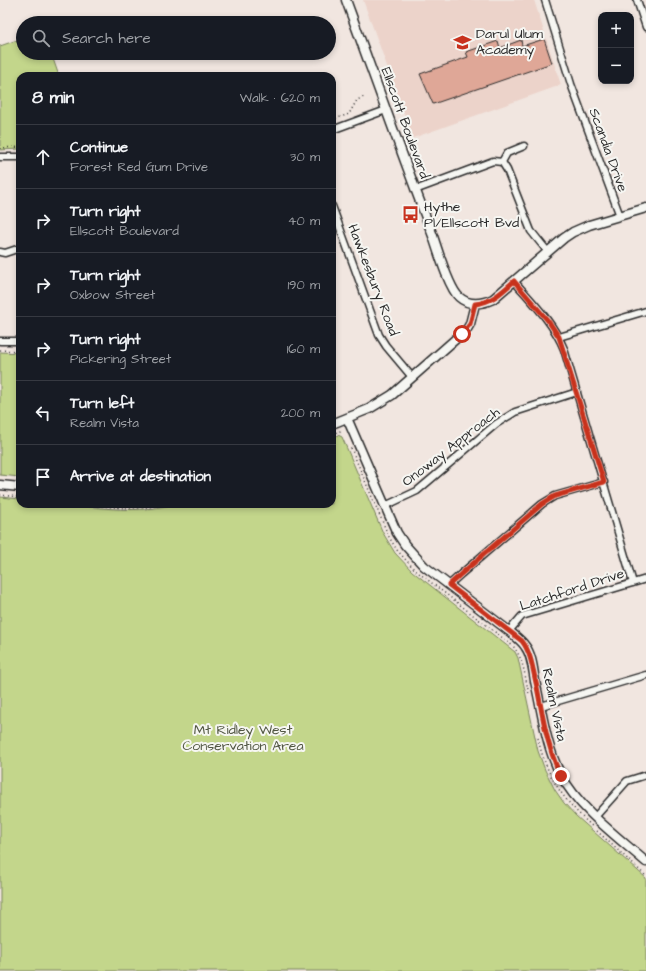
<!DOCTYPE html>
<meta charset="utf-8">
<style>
:root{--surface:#171b24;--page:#20242c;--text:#f1f3f6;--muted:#9ea1a6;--line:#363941}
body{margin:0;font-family:"Architects Daughter",sans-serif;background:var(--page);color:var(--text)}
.controls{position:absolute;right:12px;top:12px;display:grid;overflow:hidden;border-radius:8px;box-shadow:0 2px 6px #0003}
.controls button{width:36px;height:36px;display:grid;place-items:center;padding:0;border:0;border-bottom:1px solid var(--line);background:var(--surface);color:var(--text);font:20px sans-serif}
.stop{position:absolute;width:12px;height:12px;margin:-9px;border:3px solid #c8321e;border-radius:50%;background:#fff}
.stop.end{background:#c8321e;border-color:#fff;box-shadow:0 1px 4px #0008}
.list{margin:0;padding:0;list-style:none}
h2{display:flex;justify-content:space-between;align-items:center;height:52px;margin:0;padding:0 16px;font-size:17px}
h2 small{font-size:13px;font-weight:400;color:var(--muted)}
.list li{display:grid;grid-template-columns:26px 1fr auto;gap:12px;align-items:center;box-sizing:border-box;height:64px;padding:0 16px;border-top:1px solid var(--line)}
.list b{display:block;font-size:15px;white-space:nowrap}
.list p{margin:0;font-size:13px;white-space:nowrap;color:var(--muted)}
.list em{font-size:13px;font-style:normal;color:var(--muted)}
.icon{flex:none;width:22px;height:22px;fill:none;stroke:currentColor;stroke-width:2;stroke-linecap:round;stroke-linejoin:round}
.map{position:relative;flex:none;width:646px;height:971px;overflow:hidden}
.search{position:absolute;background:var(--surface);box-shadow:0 2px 6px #0003;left:16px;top:16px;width:320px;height:44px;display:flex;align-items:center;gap:10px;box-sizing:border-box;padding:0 14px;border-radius:22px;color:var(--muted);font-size:15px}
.panel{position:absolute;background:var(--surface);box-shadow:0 2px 6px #0003;left:16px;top:72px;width:320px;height:436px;border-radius:12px}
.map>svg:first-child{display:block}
</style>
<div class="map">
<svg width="646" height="971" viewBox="0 0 646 971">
<rect width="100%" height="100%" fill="#f1e6e0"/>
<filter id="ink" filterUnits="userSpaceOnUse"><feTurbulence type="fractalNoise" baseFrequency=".025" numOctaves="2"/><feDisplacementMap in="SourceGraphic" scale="8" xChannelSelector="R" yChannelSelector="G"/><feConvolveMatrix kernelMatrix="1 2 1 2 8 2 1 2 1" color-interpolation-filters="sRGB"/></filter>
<g filter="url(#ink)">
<path fill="#ecd3ca" d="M363,0H534L561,85L413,138Z"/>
<path fill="#c3d68b" stroke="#77805b" d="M23,38V53H51L59,76H20V149L0,150V46Z
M0,352L20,353V477L0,475Z
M338,435L342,437L383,533L395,553L412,571L515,652L518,658L538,751L545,770L555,790L564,803L576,816L646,878V971H0V497L20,499V504C35,504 51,503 66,504C103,508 138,514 174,504H332V438Z"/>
<path fill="#dfa797" stroke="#2b2b2b" d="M544,39L552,63L433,104L420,74L468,57L466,52L498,41L500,48L521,40L522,46Z"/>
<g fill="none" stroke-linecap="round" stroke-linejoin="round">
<defs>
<path id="minor" d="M545,0L571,84L620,216
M637,0L646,27
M332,130L386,110
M0,157H20
M502,162L507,170L531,231L548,252
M415,190L493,161L502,162L507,153L524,146
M332,206L379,335L386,346L412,377
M0,252L5,253L20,248
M514,281C532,302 553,322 564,349L633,583
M559,337L646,311
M0,341H20
M385,506L417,491L496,424L515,412L577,392
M449,585L461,574L542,504L555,496L604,482
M509,631L522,616L646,579
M541,706L646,675
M595,817L627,781L646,775"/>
<path id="tertiary" d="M346,0C375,79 403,158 433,236C438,251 449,288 459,297C469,306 482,304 493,299L564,238L573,232L589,225L646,208
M347,418L389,515L397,533L405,545L424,566L509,631C515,636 521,640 525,646C532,655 533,669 535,681C542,711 546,748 561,775C579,809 618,837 646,862
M332,424L369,409L392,395L467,329L470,324L475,304
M0,485L20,487"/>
</defs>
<use href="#minor" stroke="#2b2b2b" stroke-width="9"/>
<use href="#tertiary" stroke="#2b2b2b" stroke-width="11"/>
<path stroke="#2b2b2b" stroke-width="1.5" stroke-dasharray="1 3" stroke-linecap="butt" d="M332,120L349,114L357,100L366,96
M0,148L20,147
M0,350L20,351
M332,434L343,430
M351,448L389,537L397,550L415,570L513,646C524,659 525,678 529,694
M0,495L20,497
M86,504C112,507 138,511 164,504
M538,738C546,777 564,801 593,827
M597,831L646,876"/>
<use href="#minor" stroke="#f6f6f2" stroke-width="6"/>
<use href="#tertiary" stroke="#f6f6f2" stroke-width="8"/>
</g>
</g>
<g fill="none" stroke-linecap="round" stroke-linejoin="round" filter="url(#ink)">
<path stroke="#c8321e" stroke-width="5" d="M462,334L470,324L475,304C492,302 502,292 514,281L549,322L559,337L604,482L555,496L542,504L461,574L449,585L522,641C532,654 533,672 537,687C543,717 547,748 561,776"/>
</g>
<defs>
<symbol id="school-bare" viewBox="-9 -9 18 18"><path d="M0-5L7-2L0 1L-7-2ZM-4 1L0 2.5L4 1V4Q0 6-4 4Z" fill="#c8321e" stroke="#f6f6f2" stroke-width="2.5" paint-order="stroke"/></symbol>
<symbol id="bus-bare" viewBox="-9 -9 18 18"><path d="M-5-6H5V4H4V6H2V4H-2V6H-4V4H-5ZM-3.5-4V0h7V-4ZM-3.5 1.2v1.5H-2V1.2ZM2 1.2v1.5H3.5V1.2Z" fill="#c8321e" stroke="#f6f6f2" stroke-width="2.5" paint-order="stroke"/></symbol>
</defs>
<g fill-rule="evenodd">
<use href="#school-bare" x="450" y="30" width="25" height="25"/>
<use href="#bus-bare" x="398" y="202" width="25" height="25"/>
</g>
<g text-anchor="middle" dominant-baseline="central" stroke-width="4" stroke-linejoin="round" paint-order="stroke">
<g font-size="14" fill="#2b2b2b" stroke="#f6f6f2" text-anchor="start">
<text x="476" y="34">Darul Ulum<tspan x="476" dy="16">Academy</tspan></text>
<text x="424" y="207">Hythe<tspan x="424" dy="16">Pl/Ellscott Bvd</tspan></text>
</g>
<g font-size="14" fill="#2b2b2b" stroke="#f6f6f2">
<text transform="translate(405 123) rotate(70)">Ellscott Boulevard</text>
<text transform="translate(608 150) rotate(70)">Scandia Drive</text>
<text transform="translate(373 280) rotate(69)">Hawkesbury Road</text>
<text transform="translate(451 447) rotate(-38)">Onoway Approach</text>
<text transform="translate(572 590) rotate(-18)">Latchford Drive</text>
<text transform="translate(554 705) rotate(78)">Realm Vista</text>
</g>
<g font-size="14" fill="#515643" stroke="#f6f6f2">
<text x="243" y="730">Mt Ridley West<tspan x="243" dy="16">Conservation Area</tspan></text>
</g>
</g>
</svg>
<div class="controls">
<button>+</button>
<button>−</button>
</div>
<div class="stop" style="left:462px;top:334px"></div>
<div class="stop end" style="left:561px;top:776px"></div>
<div class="search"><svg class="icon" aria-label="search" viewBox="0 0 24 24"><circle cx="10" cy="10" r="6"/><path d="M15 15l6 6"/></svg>Search here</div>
<section class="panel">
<h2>8 min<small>Walk · 620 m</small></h2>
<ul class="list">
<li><svg class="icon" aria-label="ahead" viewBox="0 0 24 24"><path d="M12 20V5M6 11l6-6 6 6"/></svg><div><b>Continue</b><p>Forest Red Gum Drive</p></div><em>30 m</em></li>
<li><svg class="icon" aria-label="right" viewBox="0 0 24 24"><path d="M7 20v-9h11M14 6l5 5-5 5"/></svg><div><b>Turn right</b><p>Ellscott Boulevard</p></div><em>40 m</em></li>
<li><svg class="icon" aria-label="right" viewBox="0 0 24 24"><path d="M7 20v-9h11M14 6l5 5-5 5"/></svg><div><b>Turn right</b><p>Oxbow Street</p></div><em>190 m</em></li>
<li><svg class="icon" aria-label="right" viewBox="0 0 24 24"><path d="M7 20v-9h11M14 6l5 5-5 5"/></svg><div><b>Turn right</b><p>Pickering Street</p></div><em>160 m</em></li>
<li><svg class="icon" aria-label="left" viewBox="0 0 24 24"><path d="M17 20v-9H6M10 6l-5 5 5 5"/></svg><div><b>Turn left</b><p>Realm Vista</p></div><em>200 m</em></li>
<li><svg class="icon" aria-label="arrive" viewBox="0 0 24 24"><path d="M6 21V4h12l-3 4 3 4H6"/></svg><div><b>Arrive at destination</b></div></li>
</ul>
</section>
</div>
